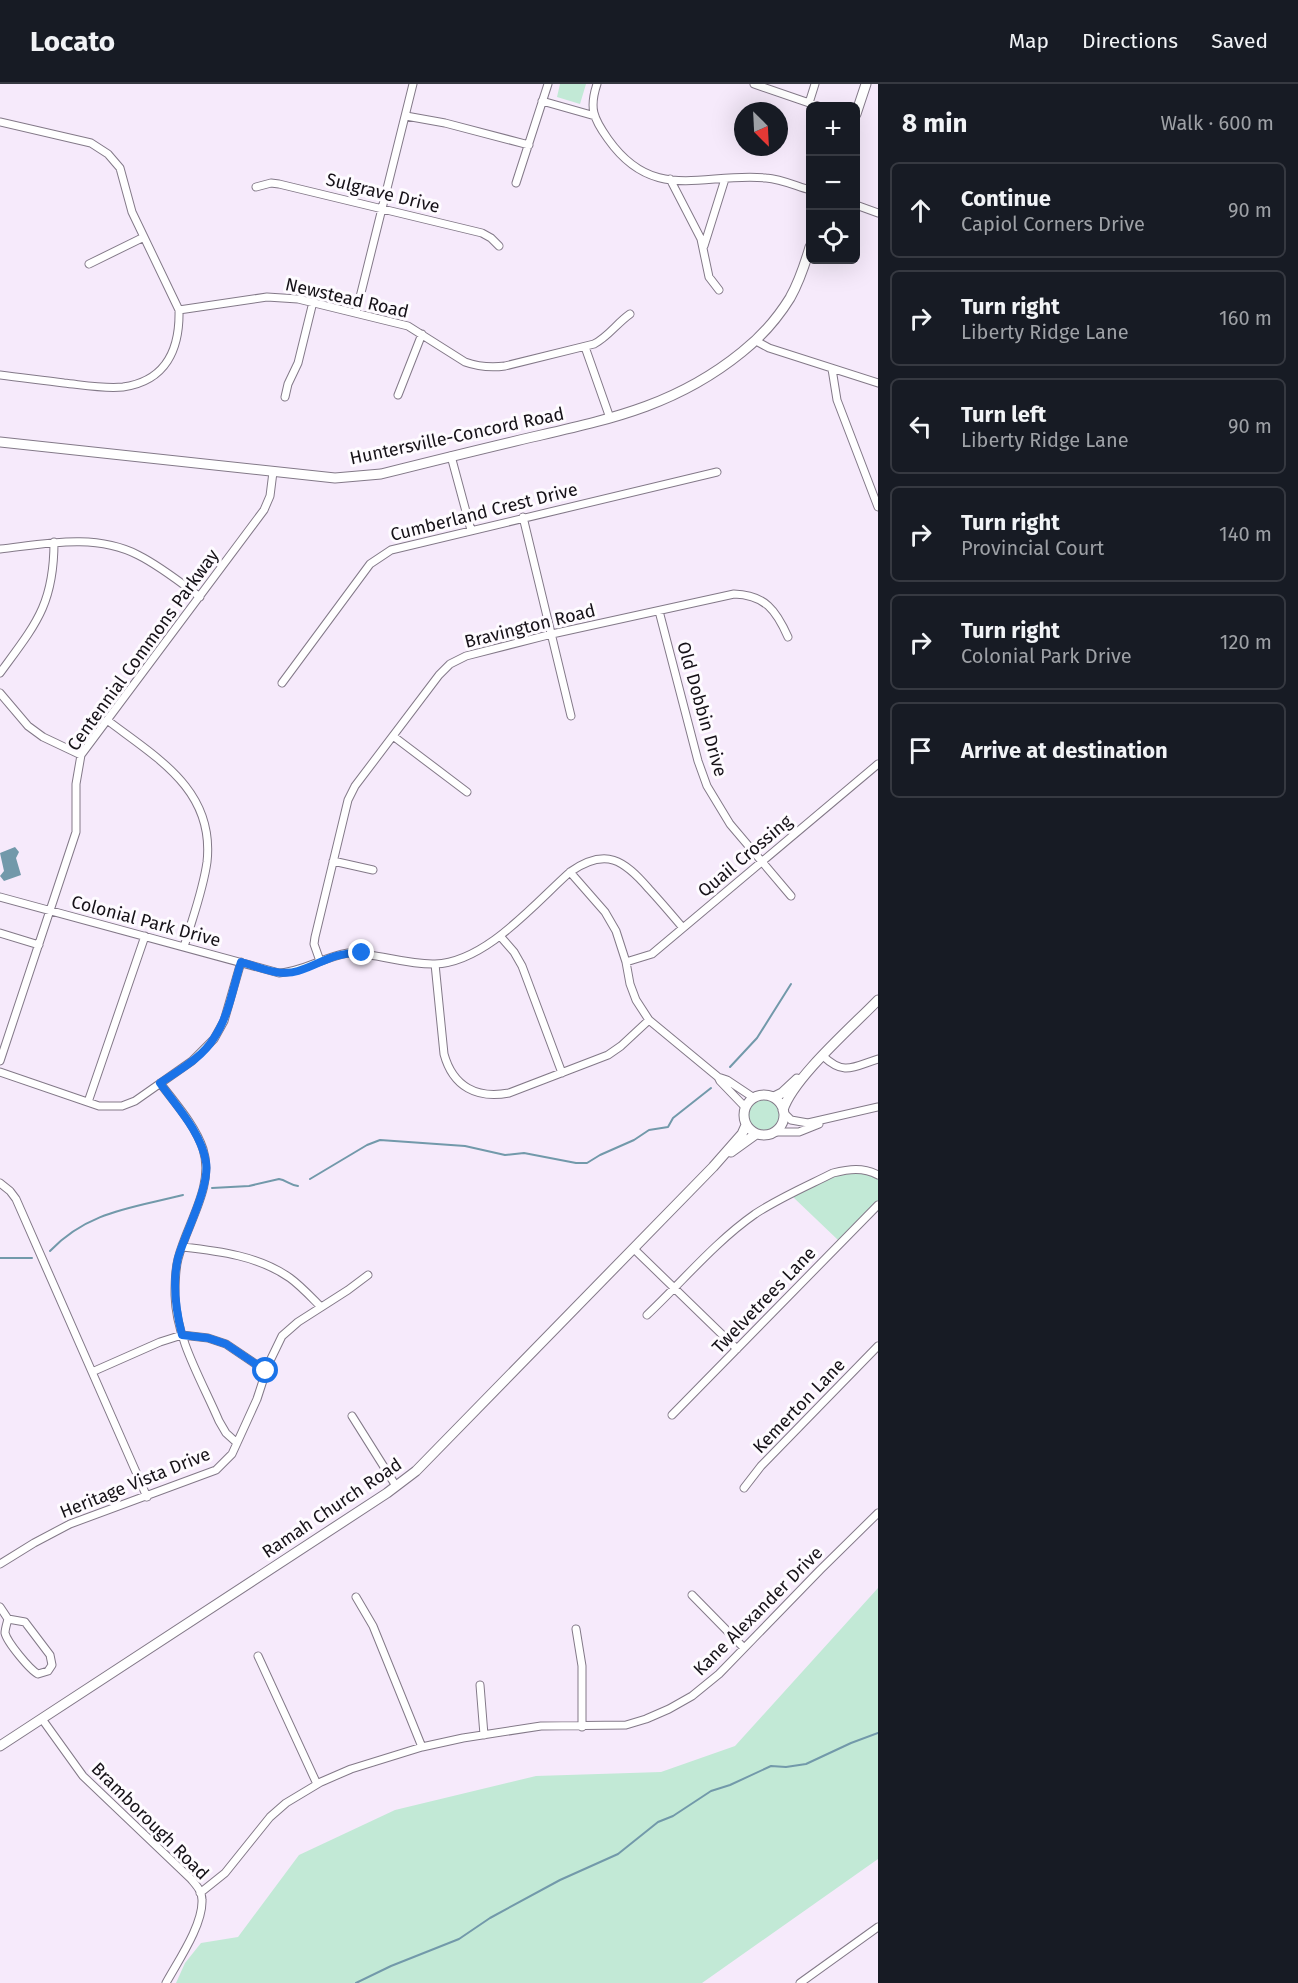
<!DOCTYPE html>
<meta charset="utf-8">
<style>
:root{--surface:#171b24;--page:#20242c;--text:#f1f3f6;--muted:#9ea1a6;--line:#363941}
body{margin:0;font-family:"Fira Sans",sans-serif;background:var(--page);color:var(--text)}
.controls{position:absolute;right:18px;top:18px;display:grid;overflow:hidden;border-radius:9px;box-shadow:0 6px 24px #0002}
.controls button{width:54px;height:54px;display:grid;place-items:center;padding:0;border:0;border-bottom:2px solid var(--line);background:var(--surface);color:var(--text);font:30px sans-serif}
.compass{position:absolute;left:734px;top:18px;width:54px;height:54px;border-radius:50%;background:var(--surface);box-shadow:0 6px 24px #0002;rotate:156deg}
.stop{position:absolute;width:18px;height:18px;margin:-14px;border:4px solid #1a73e8;border-radius:50%;background:#fff}
.stop.end{background:#1a73e8;border-color:#fff;box-shadow:0 2px 6px #0008}
.list{margin:0;padding:0;list-style:none}
h2{display:flex;justify-content:space-between;align-items:center;height:78px;margin:0;padding:0 24px;font-size:26px}
h2 small{font-size:20px;font-weight:400;color:var(--muted)}
.list li{display:grid;grid-template-columns:39px 1fr auto;gap:18px;align-items:center;box-sizing:border-box;height:96px;margin:0 12px 12px;padding:0 12px;border:2px solid var(--line);border-radius:9px}
.list b{display:block;font-size:22px;white-space:nowrap}
.list p{margin:0;font-size:20px;white-space:nowrap;color:var(--muted)}
.list em{font-size:20px;font-style:normal;color:var(--muted)}
.icon{flex:none;width:33px;height:33px;fill:none;stroke:currentColor;stroke-width:2;stroke-linecap:round;stroke-linejoin:round}
.map{position:relative;flex:none;width:878px;height:1899px;overflow:hidden}
header{display:flex;align-items:center;gap:36px;box-sizing:border-box;height:84px;padding:0 30px;background:var(--surface);border-bottom:2px solid var(--line)}
header strong{font-size:28px}
nav{display:flex;gap:33px;margin-inline-start:auto;font-size:21px}
main{display:flex}
aside{flex:1;background:var(--surface)}
.map>svg:first-child{display:block}
</style>
<header>
<strong>Locato</strong>
<nav><a>Map</a><a>Directions</a><a>Saved</a></nav>
</header>
<main>
<div class="map">
<svg width="878" height="1899" viewBox="0 0 878 1899">
<rect width="100%" height="100%" fill="#f6eafb"/>
<path fill="#c2e9d6" d="M560,0H586L580,20L557,13Z
M744 1031a20 20 0 1 1 40 0a20 20 0 1 1-40 0Z
M859,1087L878,1094V1116L838,1156L793,1113L837,1091Z
M878,1504V1775L702,1899H176L185,1879L201,1859L238,1853L299,1771L395,1726L536,1692L661,1688L735,1662Z"/>
<path fill="#7299aa" d="M15,763L19,768L16,774L21,791L4,797L0,792L4,787L0,769Z"/>
<g fill="none" stroke-linecap="round" stroke-linejoin="round">
<path stroke="#7299aa" stroke-width="2" d="M730,983L757,954L791,900
M310,1095L367,1061L380,1056L465,1062L505,1071L524,1069L576,1079H587L600,1071L634,1056L649,1046L668,1043L673,1034L711,1004
M212,1104L249,1102L279,1095C286,1096 290,1101 298,1102
M50,1167C88,1127 133,1124 183,1111
M0,1174H32
M356,1899L391,1882L459,1855L490,1834L560,1796L618,1770L658,1738L673,1732L711,1707L730,1701L771,1682L786,1683L806,1680L851,1659L878,1649"/>
<defs>
<path id="minor" d="M597,0C589,24 593,34 608,55C654,120 703,88 766,94C781,95 796,102 810,106
M754,0L818,22
M542,17L595,32
M809,19L815,0
M406,32L445,39L529,61
M0,38L91,59L108,70L120,84L132,128L179,226C180,265 166,297 123,303C104,305 83,301 64,299C43,296 21,294 0,291
M670,95L701,155L709,193L719,206
M516,99L548,0
M256,103L271,99L279,100L482,149L491,154L499,162
M856,121L878,129
M704,162L725,95
M89,180L144,153
M179,226L267,213L298,215L408,242L465,278C479,283 490,284 505,282L594,260C608,253 617,239 630,230
M356,229L413,0
M756,257L769,264L878,299
M585,263L610,334
M832,285L837,316L878,423
M398,311L422,250
M285,313L288,300L298,279L313,218
M451,372L471,446
M523,433L571,632
M0,465C45,460 95,449 138,471C160,482 180,498 200,513
M659,527L698,677L707,702L730,740L791,812
M0,589C35,541 54,521 54,458
M282,599L370,480L391,466L717,388
M0,609L28,642L43,653L81,671
M107,636C157,674 215,706 207,778C203,807 192,835 184,863
M393,652L467,708
M333,777L373,786
M570,788L605,828L616,847L626,878L630,900L636,916L649,936L718,993L720,997L745,1023
M0,813L279,889C305,887 323,873 348,869C377,869 406,881 435,880C486,878 534,820 570,788C606,763 624,776 649,805C661,818 672,831 683,844
M0,849L39,861
M500,852L514,868L522,882L562,989
M320,877L314,860L315,853L348,716L355,702L439,591L450,580L466,572L552,550L734,510C765,511 776,526 788,553
M626,878L652,870L878,680
M435,880L444,970C453,1003 477,1015 509,1009L608,971L621,962L649,936
M823,972C844,992 853,983 878,975
M0,977L76,748V700L81,671L264,426L270,412L273,388
M0,988L99,1022H122L135,1017L192,977L214,955L224,937L241,878
M718,993L727,996L754,1014
M160,999C175,1019 195,1041 203,1065C215,1102 187,1139 178,1175C175,1186 175,1199 175,1211C176,1255 202,1297 219,1337L226,1349L237,1359
M88,1018L145,852
M783,1028L791,1036L808,1039L878,1023
M775,1048H799L819,1040
M0,1099L10,1107L16,1115L147,1413
M183,1163C219,1167 259,1172 290,1194C301,1202 311,1213 321,1223
M634,1165L737,1265
M647,1231C683,1197 715,1158 755,1130C779,1114 807,1102 833,1089C849,1085 863,1083 878,1091
M92,1288L160,1258L182,1251L208,1254L226,1260L266,1287
M672,1331L878,1121
M352,1332L396,1402
M744,1404L761,1382L878,1262
M0,1480L34,1459L70,1440L216,1386L232,1370L257,1315L268,1281L282,1252L298,1238L348,1206L368,1191
M692,1511L744,1564
M356,1513L373,1542L422,1663
M0,1523L8,1535C7,1539 5,1545 5,1549C7,1558 30,1586 38,1590L48,1587L52,1581L50,1571L25,1538L8,1535
M576,1545L582,1582V1643
M258,1572L317,1700
M480,1601L484,1651
M42,1635L83,1692L191,1795C196,1801 202,1807 202,1816C203,1841 178,1877 166,1899
M200,1809L225,1789L270,1733L286,1719L321,1698L351,1685L422,1663L463,1654L541,1642L626,1641L646,1635L669,1625L692,1612L719,1590L820,1486L878,1429
M800,1899L878,1843"/>
<path id="secondary" d="M856,30L866,0
M0,358L335,394L381,390C433,377 485,364 537,352C615,334 678,320 742,268C761,253 777,235 790,214C799,198 805,180 810,163
M744 1031a20 20 0 1 1 40 0a20 20 0 1 1-40 0Z
M774,1013L782,1009L797,995
M783,1026C793,994 853,942 878,916
M731,1068L756,1050
M0,1662L387,1409L416,1387L713,1083L742,1050L746,1041"/>
</defs>
<use href="#minor" stroke="#837988" stroke-width="9"/>
<use href="#secondary" stroke="#837988" stroke-width="11"/>
<use href="#minor" stroke="#fff" stroke-width="7"/>
<use href="#secondary" stroke="#fff" stroke-width="9"/>
</g>
<g fill="none" stroke-linecap="round" stroke-linejoin="round">
<path stroke="#1a73e8" stroke-width="8" d="M266,1287L226,1260L208,1254L182,1251C176,1227 172,1199 178,1174C185,1149 210,1103 206,1078C201,1048 177,1023 160,999C179,986 202,974 214,954C229,932 233,903 241,878C259,883 279,893 298,887C323,879 332,868 362,869"/>
</g>
<g text-anchor="middle" dominant-baseline="central" stroke-width="6" stroke-linejoin="round" paint-order="stroke">
<g font-size="18" fill="#161218" stroke="#fefbff">
<text transform="translate(383 109) rotate(14)">Sulgrave Drive</text>
<text transform="translate(347 214) rotate(13)">Newstead Road</text>
<text transform="translate(457 352) rotate(-12)">Huntersville-Concord Road</text>
<text transform="translate(484 428) rotate(-14)">Cumberland Crest Drive</text>
<text transform="translate(530 542) rotate(-14)">Bravington Road</text>
<text transform="translate(143 566) rotate(-54)">Centennial Commons Parkway</text>
<text transform="translate(702 625) rotate(74)">Old Dobbin Drive</text>
<text transform="translate(745 772) rotate(-40)">Quail Crossing</text>
<text transform="translate(146 837) rotate(15)">Colonial Park Drive</text>
<text transform="translate(764 1216) rotate(-46)">Twelvetrees Lane</text>
<text transform="translate(799 1322) rotate(-46)">Kemerton Lane</text>
<text transform="translate(135 1399) rotate(-22)">Heritage Vista Drive</text>
<text transform="translate(332 1424) rotate(-34)">Ramah Church Road</text>
<text transform="translate(758 1527) rotate(-45)">Kane Alexander Drive</text>
<text transform="translate(150 1737) rotate(45)">Bramborough Road</text>
</g>
</g>
</svg>
<div class="controls">
<button>+</button>
<button>−</button>
<button><svg class="icon" aria-label="locate" viewBox="0 0 24 24"><circle cx="12" cy="12" r="6"/><path d="M12 2v4M12 18v4M2 12h4M18 12h4"/></svg></button>
</div>
<svg class="compass" viewBox="-18 -18 36 36"><path d="M0-13l5 13h-10z" fill="#e53935"/><path d="M0 13l5-13h-10z" fill="#9ea1a6"/></svg>
<div class="stop" style="left:266px;top:1287px"></div>
<div class="stop end" style="left:362px;top:869px"></div>
</div>
<aside>
<h2>8 min<small>Walk · 600 m</small></h2>
<ul class="list">
<li><svg class="icon" aria-label="ahead" viewBox="0 0 24 24"><path d="M12 20V5M6 11l6-6 6 6"/></svg><div><b>Continue</b><p>Capiol Corners Drive</p></div><em>90 m</em></li>
<li><svg class="icon" aria-label="right" viewBox="0 0 24 24"><path d="M7 20v-9h11M14 6l5 5-5 5"/></svg><div><b>Turn right</b><p>Liberty Ridge Lane</p></div><em>160 m</em></li>
<li><svg class="icon" aria-label="left" viewBox="0 0 24 24"><path d="M17 20v-9H6M10 6l-5 5 5 5"/></svg><div><b>Turn left</b><p>Liberty Ridge Lane</p></div><em>90 m</em></li>
<li><svg class="icon" aria-label="right" viewBox="0 0 24 24"><path d="M7 20v-9h11M14 6l5 5-5 5"/></svg><div><b>Turn right</b><p>Provincial Court</p></div><em>140 m</em></li>
<li><svg class="icon" aria-label="right" viewBox="0 0 24 24"><path d="M7 20v-9h11M14 6l5 5-5 5"/></svg><div><b>Turn right</b><p>Colonial Park Drive</p></div><em>120 m</em></li>
<li><svg class="icon" aria-label="arrive" viewBox="0 0 24 24"><path d="M6 21V4h12l-3 4 3 4H6"/></svg><div><b>Arrive at destination</b></div></li>
</ul>
</aside>
</main>
